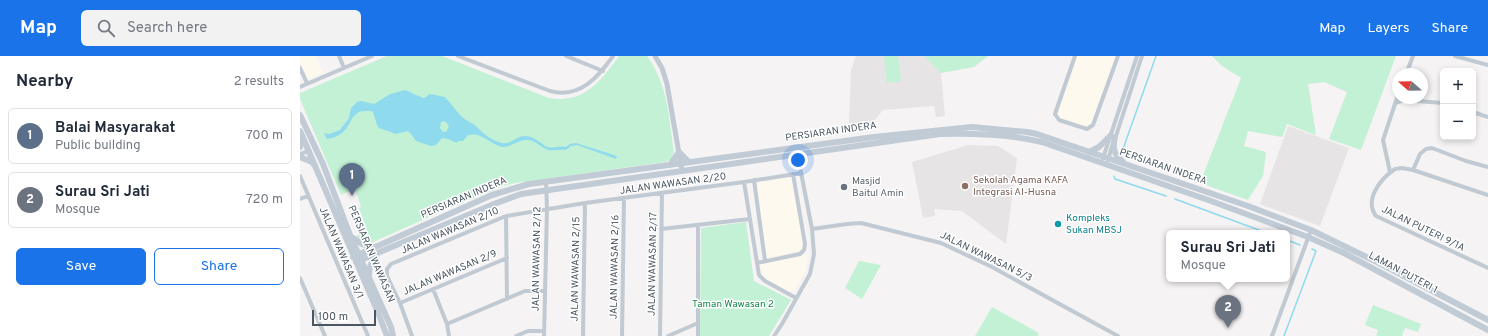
<!DOCTYPE html>
<meta charset="utf-8">
<style>
:root{--surface:#fff;--page:#f2f2f3;--text:#1f2937;--muted:#747a83;--line:#e0e1e3;--accent:#1a73e8}
body{margin:0;font-family:Overpass,sans-serif;background:var(--page);color:var(--text)}
.controls{position:absolute;right:12px;top:12px;display:grid;overflow:hidden;border-radius:6px;box-shadow:0 2px 6px #0003}
.controls button{width:36px;height:36px;display:grid;place-items:center;padding:0;border:0;border-bottom:1px solid var(--line);background:var(--surface);color:var(--text);font:20px sans-serif}
.compass{position:absolute;left:1092px;top:12px;width:36px;height:36px;border-radius:50%;background:var(--surface);box-shadow:0 2px 6px #0003;rotate:290deg}
.scale{position:absolute;left:12px;bottom:10px;width:64px;box-sizing:border-box;padding-left:4px;border:2px solid #4a5661;border-top:0;font-size:11px;line-height:14px;white-space:nowrap;color:#4a5661;-webkit-text-stroke:3px #fff;paint-order:stroke}
.you{position:absolute;left:498px;top:104px;width:14px;height:14px;margin:-10px;border:3px solid #fff;border-radius:50%;background:#1a73e8;box-shadow:0 0 0 6px #1a73e833}
.badge{display:grid;place-items:center;width:26px;height:26px;border-radius:50%;background:var(--accent);color:#fff;font-size:13px;font-weight:700}
.pin{position:absolute;translate:-50% -33px;filter:drop-shadow(0 1px 2px #0008)}
.pin::after{content:'';position:absolute;top:21px;width:14px;height:12px;background:inherit;clip-path:polygon(0 0,100% 0,50% 100%)}
.popup{position:absolute;left:866px;top:174px;width:124px;height:52px;box-sizing:border-box;display:grid;place-content:center;border-radius:6px;background:var(--surface);filter:drop-shadow(0 1px 3px #0005);font-size:13px;white-space:nowrap;color:var(--muted)}
.popup b{font-size:15px;color:var(--text)}
.popup::after{content:'';position:absolute;left:50%;top:100%;margin-left:-8px;border:8px solid transparent;border-top-color:var(--surface)}
.list{margin:0;padding:0;list-style:none}
h2{display:flex;justify-content:space-between;align-items:center;height:52px;margin:0;padding:0 16px;font-size:17px}
h2 small{font-size:13px;font-weight:400;color:var(--muted)}
.list li{display:grid;grid-template-columns:26px 1fr auto;gap:12px;align-items:center;box-sizing:border-box;height:56px;margin:0 8px 8px;padding:0 8px;border:1px solid var(--line);border-radius:6px}
.list b{display:block;font-size:15px;white-space:nowrap}
.list p{margin:0;font-size:13px;white-space:nowrap;color:var(--muted)}
.list em{font-size:13px;font-style:normal;color:var(--muted)}
.actions{display:flex;gap:8px;padding:12px 16px}
.actions a{flex:1;padding:9px 0;border:1px solid var(--accent);border-radius:6px;text-align:center;font-size:14px;color:var(--accent)}
.actions .main{background:var(--accent);color:#fff}
.icon{flex:none;width:22px;height:22px;fill:none;stroke:currentColor;stroke-width:2;stroke-linecap:round;stroke-linejoin:round}
.map{position:relative;flex:none;width:1188px;height:280px;overflow:hidden}
header{display:flex;align-items:center;gap:24px;box-sizing:border-box;height:56px;padding:0 20px;background:var(--accent);color:#fff}
header strong{font-size:19px}
nav{display:flex;gap:22px;margin-inline-start:auto;font-size:14px}
.search{width:280px;height:36px;background:var(--page);display:flex;align-items:center;gap:10px;box-sizing:border-box;padding:0 14px;border-radius:6px;color:var(--muted);font-size:15px}
main{display:flex}
aside{flex:1;background:var(--surface)}
.map>svg:first-child{display:block}
</style>
<header>
<strong>Map</strong>
<div class="search"><svg class="icon" aria-label="search" viewBox="0 0 24 24"><circle cx="10" cy="10" r="6"/><path d="M15 15l6 6"/></svg>Search here</div>
<nav><a>Map</a><a>Layers</a><a>Share</a></nav>
</header>
<main>
<aside>
<h2>Nearby<small>2 results</small></h2>
<ul class="list">
<li><span class="badge" style="background:#5c6f8a">1</span><div><b>Balai Masyarakat</b><p>Public building</p></div><em>700 m</em></li>
<li><span class="badge" style="background:#6b7280">2</span><div><b>Surau Sri Jati</b><p>Mosque</p></div><em>720 m</em></li>
</ul>
<div class="actions"><a class="main">Save</a><a>Share</a></div>
</aside>
<div class="map">
<svg width="1188" height="280" viewBox="0 0 1188 280">
<rect width="100%" height="100%" fill="#f5f3f3"/>
<path fill="#fdf9ef" d="M0,0H16L23,17L8,24L0,5Z
M777,0H816L791,69L786,71L761,62L757,59Z
M492,121L504,190L502,195L467,202L456,127Z
M508,198L505,216L495,234L489,236L461,220L458,208Z"/>
<path fill="#e6e4e5" d="M556,0H624L641,17L645,60L636,61L634,50L583,54L573,66L542,75L549,67L551,14Z
M988,70L1049,92L1020,170L960,148Z
M668,89L698,90L717,102L706,188L662,155L634,153L635,160L623,162L612,106Z"/>
<path fill="#c3f1d5" d="M87,0H142L249,42C284,48 301,25 319,0H347C368,28 369,63 374,97L370,104L365,106L215,127L204,130L149,152L71,187L56,181L66,171L59,152L61,151L55,132L41,139L0,43V37Z
M584,0H598L601,25L587,27Z
M624,0H688L674,11L641,17Z
M912,0H1096L1061,94L1029,83L1047,36L1024,26L1008,28L1016,79L987,68L982,81L948,75L944,90L966,96L963,120L948,144L900,127L941,22L922,10Z
M446,166L454,225L491,244L469,280H400L401,172Z
M559,205L581,209L562,243L545,232Z
M1073,249L1121,268L1118,276L1105,272L1102,280H1076L1078,274L1065,269Z
M692,251L739,277L738,280H675Z"/>
<path fill="#90daee" fill-rule="evenodd" d="M105,34C108,35 122,42 124,42C126,41 128,39 130,38L145,41C151,47 155,54 161,60C165,64 174,68 176,70C182,77 192,85 202,87C211,89 216,80 225,80C234,80 240,87 247,91C253,93 259,89 266,91L270,88L276,87L317,100L316,103L277,89L271,90L266,94C260,93 254,95 248,94C240,91 235,83 226,84C216,84 209,94 199,90C188,86 181,76 168,79L163,85H158L157,87L148,83L142,82L136,89L131,90L116,85L111,78L108,75L96,78L79,72L77,69L73,56C70,54 68,55 64,55C51,56 51,70 42,77C37,81 32,82 27,83L24,77L29,78L40,74L49,62L51,52L57,46L61,45L74,48L90,38ZM144,65L147,67L149,70L146,76H143L140,72L141,66Z"/>
<g fill="none" stroke-linecap="round" stroke-linejoin="round">
<path stroke="#90daee" stroke-width="1.5" d="M823,93L856,0
M814,120L815,123L866,140
M875,143L967,177
M987,184L1000,189
M984,280L1016,195L1012,193"/>
<path stroke="#c1cad2" stroke-width="4" d="M39,0L44,12
M158,0L250,35C280,43 298,21 313,0
M266,0L303,15
M775,0L755,58L759,64L787,73L793,69L818,0
M1155,0L1188,9
M0,12L7,27
M1106,18L1113,0
M0,31L72,0
M1095,47L1104,44L1143,47
M1173,56L1188,61
M815,83L842,0
M0,98L9,95
M803,102L837,0
M808,104L812,90
M1113,114L1120,98L1126,93L1132,92L1166,105L1188,111
M1090,116L1083,84L1098,39
M0,120L68,280
M454,124L465,205
M444,126L459,219L465,225L496,242
M1188,139L1113,114L1102,112L1095,113C1080,123 1064,144 1076,160L1188,212
M0,143L8,140
M206,160L207,243
M361,173L450,163
M512,173L547,168L561,167L641,187L692,211L818,280
M457,207L500,198L504,194L505,188L493,118
M0,222L25,280
M133,233L147,268L149,280
M100,247L207,202
M147,268L225,235H244
M112,280L100,247L87,220V213L91,208L206,160L285,147L444,126L501,117
M216,280L228,275H244
M244,280L247,153L246,126
M283,280L285,147
M322,280L324,143
M360,280L362,137
M368,280L398,267
M398,280V169
M474,280L482,268L510,218L514,198L512,173L497,96
M972,280L1011,174"/>
<path stroke="#c1cad2" stroke-width="5" d="M355,0L362,12L367,28L382,115"/>
<path stroke="#c1cbd6" stroke-width="6" d="M0,59L23,108L50,179L91,271L93,280
M0,75L77,254L87,280
M815,81C812,93 814,98 823,106
M0,91L1,79
M789,96L799,91L810,80
M0,101L12,106L15,110
M370,109L379,96L389,106
M53,182L62,188L75,191
M53,201L192,139L229,128L574,81L672,71L727,76L737,78L948,150L1011,174L1081,208L1188,264
M56,206L194,148L221,138L640,78C675,77 709,78 742,86L911,145L1008,181L1044,197L1188,274
M69,219C69,212 72,204 77,198"/>
</g>
<circle fill="#8d6e63" stroke="#fff" stroke-width="1.5" cx="665" cy="130" r="4"/>
<circle fill="#6b7280" stroke="#fff" stroke-width="1.5" cx="544" cy="131" r="4"/>
<circle fill="#0f9aa8" stroke="#fff" stroke-width="1.5" cx="758" cy="168" r="4"/>
<g text-anchor="middle" dominant-baseline="central" stroke-width="3" stroke-linejoin="round" paint-order="stroke">
<g font-size="10" fill="#4a5661" stroke="#fff">
<text transform="translate(531 76) rotate(-8)">PERSIARAN INDERA</text>
<text transform="translate(863 111) rotate(19)">PERSIARAN INDERA</text>
<text transform="translate(373 128) rotate(-8)">JALAN WAWASAN 2/20</text>
<text transform="translate(164 142) rotate(-23)">PERSIARAN INDERA</text>
<text transform="translate(1123 173) rotate(26)">JALAN PUTERI 9/1A</text>
<text transform="translate(150 175) rotate(-23)">JALAN WAWASAN 2/10</text>
<text transform="translate(41 197) rotate(67)">JALAN WAWASAN 3/1</text>
<text transform="translate(71 198) rotate(67)">PERSIARAN WAWASAN</text>
<text transform="translate(686 201) rotate(26)">JALAN WAWASAN 5/3</text>
<text transform="translate(237 203) rotate(-89)">JALAN WAWASAN 2/12</text>
<text transform="translate(353 208) rotate(-89)">JALAN WAWASAN 2/17</text>
<text transform="translate(315 211) rotate(-89)">JALAN WAWASAN 2/16</text>
<text transform="translate(276 213) rotate(-89)">JALAN WAWASAN 2/15</text>
<text transform="translate(150 217) rotate(-23)">JALAN WAWASAN 2/9</text>
<text transform="translate(1103 217) rotate(28)">LAMAN PUTERI 1</text>
</g>
<g font-size="10" fill="#785e54" stroke="#fff" text-anchor="start">
<text x="673" y="124">Sekolah Agama KAFA<tspan x="673" dy="12">Integrasi Al-Husna</tspan></text>
</g>
<g font-size="10" fill="#5b616d" stroke="#fff" text-anchor="start">
<text x="552" y="125">Masjid<tspan x="552" dy="12">Baitul Amin</tspan></text>
</g>
<g font-size="10" fill="#0d838f" stroke="#fff" text-anchor="start">
<text x="766" y="162">Kompleks<tspan x="766" dy="12">Sukan MBSJ</tspan></text>
</g>
<g font-size="10" fill="#17864f" stroke="#fff">
<text x="433" y="248">Taman Wawasan 2</text>
</g>
</g>
</svg>
<div class="controls">
<button>+</button>
<button>−</button>
</div>
<svg class="compass" viewBox="-18 -18 36 36"><path d="M0-13l5 13h-10z" fill="#e53935"/><path d="M0 13l5-13h-10z" fill="#747a83"/></svg>
<div class="scale">100 m</div>
<div class="you"></div>
<div class="pin badge" style="left:52px;top:140px;background:#5c6f8a">1</div>
<div class="pin badge" style="left:928px;top:272px;background:#6b7280">2</div>
<div class="popup"><b>Surau Sri Jati</b>Mosque</div>
</div>
</main>
